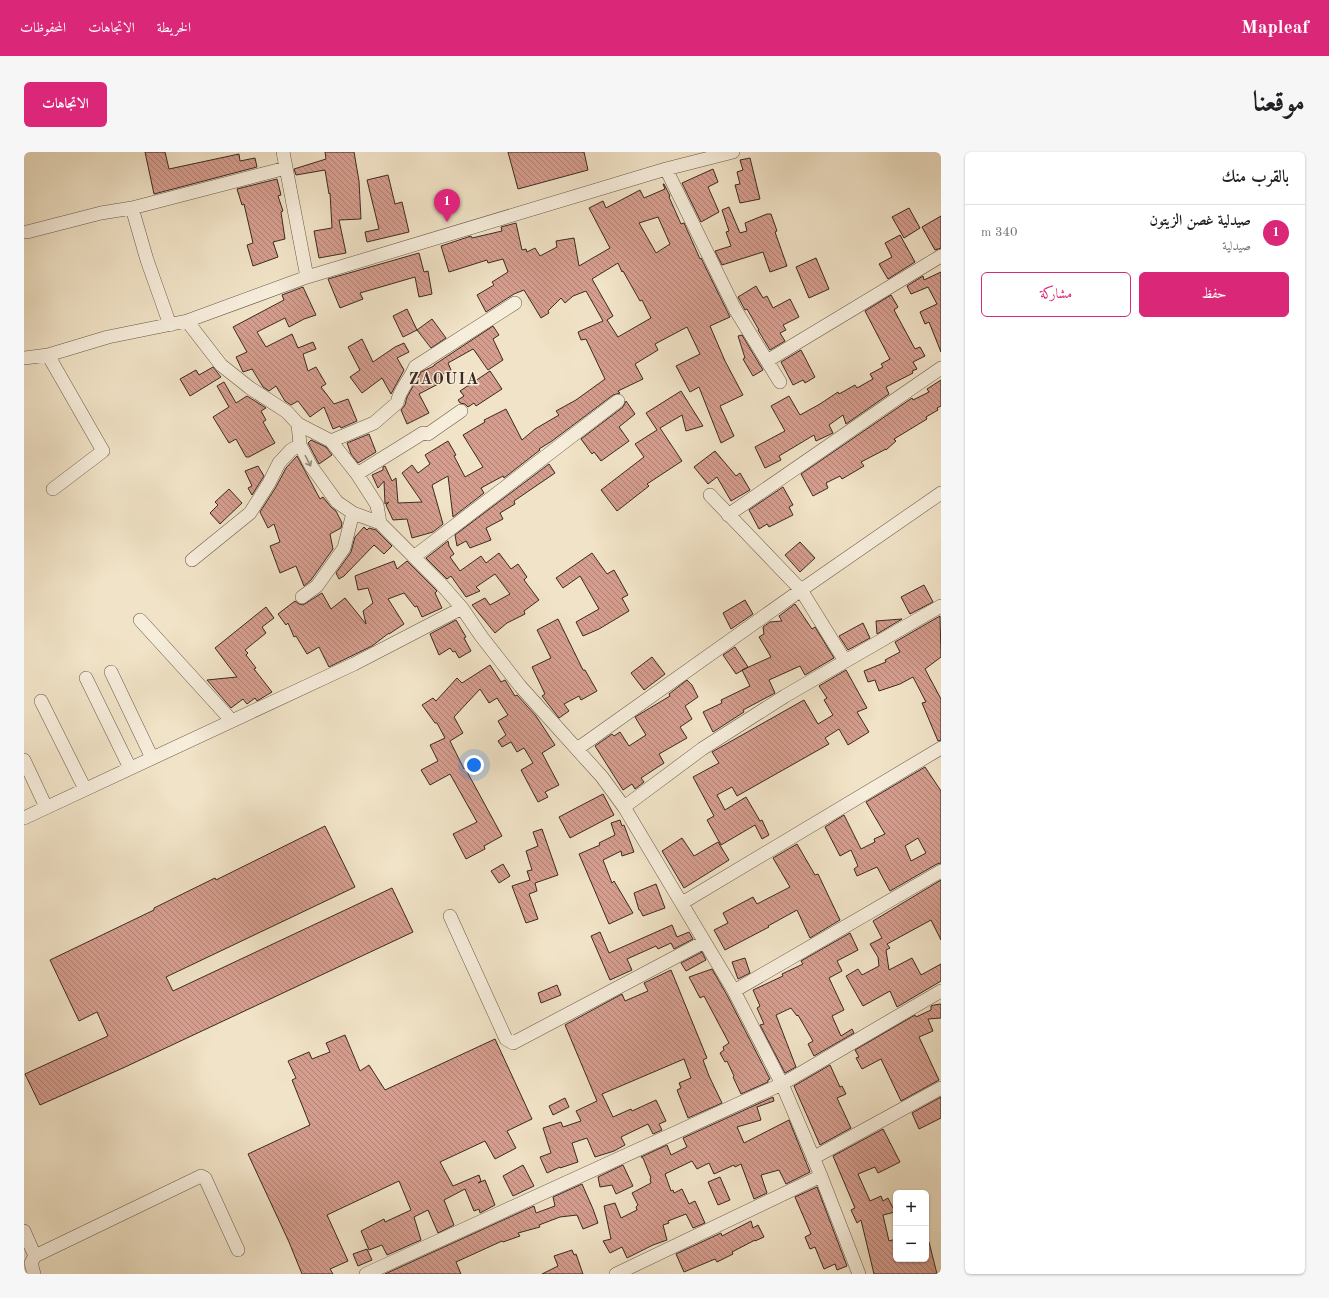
<!DOCTYPE html>
<html lang="ar">
<meta charset="utf-8">
<style>
:root{--surface:#fff;--page:#f6f6f6;--text:#202124;--muted:#757577;--line:#e0e0e0;--accent:#db2777}
body{margin:0;font-family:"Old Standard TT",Amiri,serif;background:var(--page);color:var(--text);direction:rtl}
.controls{position:absolute;right:12px;bottom:12px;display:grid;overflow:hidden;border-radius:6px;box-shadow:0 1px 3px #0004}
.controls button{width:36px;height:36px;display:grid;place-items:center;padding:0;border:0;border-bottom:1px solid var(--line);background:var(--surface);color:var(--text);font:20px sans-serif}
.you{position:absolute;left:450px;top:613px;width:14px;height:14px;margin:-10px;border:3px solid #fff;border-radius:50%;background:#1a73e8;box-shadow:0 0 0 6px #1a73e833}
.badge{display:grid;place-items:center;width:26px;height:26px;border-radius:50%;background:var(--accent);color:#fff;font-size:13px;font-weight:700}
.pin{position:absolute;translate:-50% -33px;filter:drop-shadow(0 1px 2px #0008)}
.pin::after{content:'';position:absolute;top:21px;width:14px;height:12px;background:inherit;clip-path:polygon(0 0,100% 0,50% 100%)}
.list{margin:0;padding:0;list-style:none}
h2{display:flex;justify-content:space-between;align-items:center;height:52px;margin:0;padding:0 16px;font-size:17px}
h2 small{font-size:13px;font-weight:400;color:var(--muted)}
.list li{display:grid;grid-template-columns:26px 1fr auto;gap:12px;align-items:center;box-sizing:border-box;height:56px;padding:0 16px;border-top:1px solid var(--line)}
.list b{display:block;font-size:15px;white-space:nowrap}
.list p{margin:0;font-size:13px;white-space:nowrap;color:var(--muted)}
.list em{font-size:13px;font-style:normal;color:var(--muted)}
.actions{display:flex;gap:8px;padding:12px 16px}
.actions a{flex:1;padding:9px 0;border:1px solid var(--accent);border-radius:6px;text-align:center;font-size:14px;color:var(--accent)}
.actions .main{background:var(--accent);color:#fff}
.map{position:relative;flex:none;width:917px;height:1122px;overflow:hidden;direction:ltr;border-radius:6px}
header{display:flex;align-items:center;gap:24px;box-sizing:border-box;height:56px;padding:0 20px;background:var(--accent);color:#fff}
header strong{font-size:19px}
nav{display:flex;gap:22px;margin-inline-start:auto;font-size:14px}
.intro{display:flex;align-items:center;justify-content:space-between;box-sizing:border-box;height:96px;padding:0 24px}
h1{margin:0;font-size:28px}
.button{padding:10px 18px;border-radius:6px;background:var(--accent);color:#fff;font-size:14px;font-weight:700}
main{display:flex;gap:24px;padding:0 24px}
aside{flex:1;background:var(--surface);border-radius:6px;box-shadow:0 1px 3px #0004}
.map>svg:first-child{display:block}
</style>
<header>
<strong>Mapleaf</strong>
<nav><a>الخريطة</a><a>الاتجاهات</a><a>المحفوظات</a></nav>
</header>
<div class="intro"><h1>موقعنا</h1><a class="button">الاتجاهات</a></div>
<main>
<aside>
<h2>بالقرب منك<small></small></h2>
<ul class="list">
<li><span class="badge">1</span><div><b>صيدلية غصن الزيتون</b><p>صيدلية</p></div><em>340 m</em></li>
</ul>
<div class="actions"><a class="main">حفظ</a><a>مشاركة</a></div>
</aside>
<div class="map">
<svg width="917" height="1122" viewBox="0 0 917 1122">
<defs>
<pattern id="building-back-hatch" width="6" height="6" patternUnits="userSpaceOnUse"><rect width="6" height="6" fill="#d59d8e"/><path d="M-1 5l2 2M0 0l6 6M5-1l2 2" fill="none" stroke="#ae8074"/></pattern>
</defs>
<rect width="100%" height="100%" fill="#f1e3c7"/>
<filter id="stains"><feTurbulence type="fractalNoise" baseFrequency=".005" numOctaves="4"/><feColorMatrix values="0 0 0 0 .2 0 0 0 0 .09 0 0 0 0 .02 0 0 0 .5 -.17"/></filter>
<radialGradient id="worn" r=".72"><stop offset=".6" stop-color="#630" stop-opacity="0"/><stop offset="1" stop-color="#630" stop-opacity=".3"/></radialGradient>
<path fill="url(#building-back-hatch)" stroke="#3b2a23" fill-rule="evenodd" d="M121,0H141L145,17L215,2L216,9L231,6L233,15L130,42Z
M301,0H330L335,29L337,67L315,68L322,101L295,106L290,79L308,76L306,41L305,42L301,18L272,23L270,17L302,7Z
M484,0H560L564,18L494,37Z
M726,6L736,47L716,51L711,33L716,32L713,20L719,18L716,8Z
M689,17L694,30L684,35L695,60L677,70L658,31Z
M364,23L371,52L378,50L385,80L343,90L341,80L355,77L343,28Z
M253,27L257,43L254,44L259,59L257,60L261,87L249,90L254,105L229,114L223,93L229,91L220,52L218,53L213,37Z
M639,32H640L646,44L645,45L657,72L660,71L676,107L677,106L706,165L686,174L701,209L719,243L696,254L710,284L697,291L675,235L666,240L652,214L676,202L663,175L631,192L634,198L611,212L619,227L594,239L596,241L589,243L528,289L515,297L516,298L480,326L479,324L457,336L460,341L429,365L424,324L408,333L419,372L409,380L388,386L383,367L369,368L362,353L365,350L361,352L360,329L354,336L348,323L359,318V315L361,314L368,329L372,326L374,351L398,350L378,321L388,313L394,321L406,312L401,303L424,289L432,303L430,304L441,325L459,315L439,283L461,270L460,268L482,257L498,288L511,277L535,263L532,259L552,248L581,227L562,187L557,188L554,180L579,169L562,139L549,144L541,151L537,146L524,159L525,161L517,166L500,138L490,142L462,160L453,143L470,133L468,130L484,120L479,107L464,111L463,108L425,120L417,94L447,84L448,86L478,79L477,75L492,71L498,98L502,97L503,100L511,96L516,104L533,95L532,89L550,86L555,114L586,96L565,56L579,49L582,56L616,38L620,46L641,37ZM634,65L646,92L632,101L615,71ZM594,111L598,120L599,119L616,149L618,148L627,166L594,185L583,168L589,164L568,127Z
M705,55L716,81L723,79L721,71L743,62H747L753,79L751,80L763,114L746,120L739,100L698,113L691,99L707,94L702,80L705,79L698,58Z
M885,56L896,76L880,86L868,65Z
M917,64V96L911,98L898,75Z
M876,83L891,110L864,127L855,112L868,105L861,91Z
M395,101L400,120L404,119L408,142L395,145L391,125L336,141L339,147L316,156L304,127Z
M792,106L805,137L785,146L772,115Z
M917,120V200L905,170L901,172L896,160L913,152L904,135L887,142L883,134L899,124L900,128Z
M732,134L739,146L743,144L749,156L766,147L775,165L759,173L762,178L756,181L761,189L746,198L734,178H735L723,157L721,158L714,145Z
M279,135L292,163L280,167L265,175L261,166L233,180L242,195L268,182L274,196L289,190L292,197L279,202L284,219L292,215L302,232L297,235L310,252L324,247L333,269L317,276L316,274L309,277L300,255L286,265L274,249L267,253L261,249L252,234L245,239L239,235L228,217L219,220L212,205L223,200L209,175L260,148L258,143Z
M867,143L874,155L870,158L891,197L896,195L901,204L889,210L893,217L888,219L889,221L862,235L865,242L822,272L819,263L805,273L809,281L792,289L790,283L755,304L757,308L741,316L731,295L761,279L747,254L765,244L776,263L796,252L814,240L815,242L831,233L833,236L849,227L846,222L859,215L857,212L866,207L841,159Z
M383,157L393,178L408,167L422,186L407,196L393,178L379,185L369,164Z
M469,174L475,183L469,187L479,208L464,218L450,198L449,197L424,211L427,218L415,224L418,230L395,242L405,261L383,272L377,258L381,253L383,245L397,220L410,214V213Z
M718,183L739,218L729,224L719,207L721,206L714,184Z
M338,187L349,210L371,195L380,191L385,200L373,206L380,218L367,242L358,226L338,241L326,225L336,218L324,195Z
M777,198L791,225L781,231L779,228L769,233L757,210Z
M189,215L197,225L166,244L156,227L172,218L175,223Z
M466,219L478,237L452,254L450,251L444,255L441,252L436,251L434,248L440,244L436,239Z
M917,228V254L913,256L914,258L902,265L903,267L870,287L872,289L862,298V297L837,310L840,314L818,327L816,324L802,331L804,336L789,344L777,322L888,246L889,248L905,240L903,237Z
M200,230L212,251L223,244L242,256L237,259L242,268L239,270L251,291L225,305H222L212,287L205,291L189,265L205,255L193,234Z
M657,239L679,274L662,279L658,263L636,276L658,309L623,332L625,334L593,359L577,338L620,305L611,292L633,278L622,261Z
M602,249L611,262L595,275L605,289L577,309L570,300L568,302L557,287L599,255Z
M345,282L352,300L334,311L327,302L323,291Z
M287,288L302,295L308,303L295,312L284,291Z
M691,299L712,324L716,321L726,338L707,349L693,325L684,332L670,315Z
M273,304L296,347L299,345L307,355L312,359L318,371L317,376L306,382L309,397L287,428L280,434L272,414L256,421L246,394L256,390L250,372L244,376L236,360L252,335L262,316Z
M525,312L531,321L490,349L491,352L476,361L479,367L462,376L467,388L446,396L442,389L433,394L431,383Z
M234,314L240,324L228,343L224,336L228,334L221,319Z
M759,335L769,353L765,355L769,363L745,375L743,372L735,377L725,358Z
M205,337L218,351L196,372L186,361L194,353L191,350Z
M340,375L343,378L345,376L352,378L368,394L360,402L350,393L320,424L315,427L312,421L327,400L331,385Z
M424,389L425,394L430,402L426,405L436,419L457,404L462,411L475,401L487,417L494,412L503,425L500,428L515,448L500,459L501,462L483,471L471,481L448,453L461,446L466,453L486,442L471,422L452,435L456,439L442,445L427,424L423,427L402,406Z
M776,390L791,406L776,420L761,403Z
M568,401L583,422L590,418L604,443L598,446L605,459L575,477L559,484L552,470L575,457L556,424L539,436L532,426Z
M370,409L373,417L383,409L413,439L411,441L418,456L398,465L393,454L391,455L380,441L364,447L380,472L365,482V481L348,494L305,515L295,495L283,502L272,484L270,485L264,471L262,473L254,462L271,449L275,452L279,453L298,441L307,457L321,446L342,472L339,459L349,451L344,436L334,438L331,424Z
M900,433L909,450L886,462L877,445Z
M721,448L729,462L707,477L699,461Z
M771,452L788,477L791,475L810,506L781,523L776,514L745,528L751,541L719,558L720,560L689,580L679,560L698,551L697,548L726,534L718,518L747,505L735,485L740,482L739,475L746,470L758,469L755,464Z
M242,455L250,466L238,475L242,481L221,498L224,501L222,503L232,516L230,517L248,540L233,549L231,546L223,552L219,547L207,556L183,528L213,525L191,496Z
M916,464L917,505L901,517L917,547V588L914,589L898,551L902,550L889,525L876,532L855,539L851,528L844,530L840,519L862,510L861,508L876,500L871,490Z
M534,467L559,518H561L573,539L557,548L555,544L540,552L545,559L535,566L518,544L521,542L508,515L527,506L513,478Z
M878,467L853,482L852,469Z
M432,468L442,485L440,486L447,499L435,506L431,499L429,500L426,496L415,503L406,482Z
M839,471L846,486L824,498L815,484Z
M711,495L724,515L712,522L699,503Z
M628,505L641,522L620,538L607,521Z
M466,513L477,530L481,528L491,544L493,543L512,564L531,593L518,601L535,633L521,640L524,645L514,650L497,618L509,611L500,596L493,600L487,590L478,595L474,589L482,583L474,569L484,563L473,546L465,551L456,537L430,565L439,581L426,589L440,617L441,616L478,684L460,694L461,697L442,707L429,682L453,670L426,622L406,633L397,618L414,609L406,593L421,586L413,571H411L398,553L409,546L412,549L433,526L438,531Z
M822,518L843,556L833,560L845,580L824,593L815,577L801,586L805,592L713,644L708,635L693,643L701,658L722,645L736,669L738,668L745,683L738,687L731,673L697,693L683,668L690,664L669,625L695,611L688,600L780,548L794,572L809,563L800,548L803,546L795,534Z
M663,528L668,533L674,545L661,554L668,567L656,575L663,586L635,602L640,611L617,626L620,630L611,637L608,632L599,638L571,594L588,582L590,584L596,580L605,594L622,583L611,565L646,544L645,542Z
M901,615L917,639V711L913,712L866,739L853,715L833,724L830,717L834,714L827,698L816,704L801,675L820,663L837,697L851,690L850,687L861,682L842,650ZM894,686L902,701L887,709L881,694Z
M579,642L590,663L546,686L535,665Z
M596,668L598,674L600,673L610,700L598,704L597,699L579,708L588,731L590,729L609,761L585,772L555,702L576,693L575,691L591,683L587,671Z
M301,674L331,735L142,825L149,839L368,736L389,780L99,916L16,953L1,922L84,884L73,860L55,869L26,808L130,758V756L191,726L192,728Z
M518,677L534,723L511,731L513,739L505,742L514,767L502,771L488,734L506,728L503,719L508,718L502,699L514,694L509,680Z
M658,686L670,704L694,690L705,708L660,736L638,699Z
M773,692L791,723L794,722L816,768L786,786L773,758L744,774L745,775L701,798L690,778L704,771L699,761L729,745L733,752L766,735L749,706Z
M479,712L486,724L475,731L467,719Z
M917,728V788L907,768L863,792L866,796L862,798L865,818L888,806L897,823L917,812V829L873,855L866,839L839,854L822,824L834,817L838,823L855,814L854,805L846,792L858,786L849,769Z
M632,732L641,756L619,764L616,758H615L610,741Z
M648,773L653,785L665,780L669,787L650,797L647,791L634,797L632,794L603,807L608,818L586,828L567,784L576,780L585,801Z
M826,781L834,798L813,809L818,819L805,826L820,858L808,864L817,884L828,877L830,881L790,904L784,892L789,889L774,863L773,864L767,856L752,863L772,915L761,921L736,873L740,872L733,856L736,854L729,838L759,824L758,822L779,812L777,809Z
M678,800L682,808L662,819L657,811Z
M721,806L726,821L714,827L708,810Z
M688,817L703,843L746,927L744,928V930L717,942L709,925L710,924L703,909L701,910L696,901L700,898L699,895L705,891L680,844L676,846L665,825Z
M647,818L683,906L679,908L685,924L698,951L664,966L653,938L657,936L655,931L667,926L660,907L578,942L589,965L607,957L608,959L632,948L642,969L635,972L638,978L629,982L624,972L597,985L601,993L590,999L571,1005L563,986L548,991L554,1010L536,1016V1015L523,1021L516,1005L527,1001L519,976L537,970L539,975L557,969L552,959L573,949L541,873L598,842L601,849L624,839L620,831Z
M533,833L537,843L517,851L514,841Z
M917,852V866L904,867L909,879L895,885L915,928L877,949L857,907L838,917L832,906L835,905L831,898L891,863L892,865L907,858V854L910,853Z
M321,883L336,919L345,913L361,938L471,887L508,967L483,979L492,996L471,1007L461,989L416,1010L429,1034L455,1023L457,1029L454,1031L461,1028L471,1053L456,1061L455,1057L450,1059L441,1037L420,1048L430,1073L414,1081L404,1058L390,1065L397,1088L363,1103L358,1093L345,1098L337,1079L360,1067L361,1070L387,1058L375,1029L303,1063L324,1109L306,1117L309,1122H278L265,1090L224,1002L286,973L268,928L272,926L264,909L285,900L288,907L306,900L302,891Z
M806,913L816,935L818,934L822,942L813,946L827,976L796,993L770,934Z
M749,945L750,949L733,955L737,968L713,975L720,991L765,968L786,1020L762,1032L755,1018L737,1023L743,1041L730,1047L717,1012L711,1015L710,1013L690,1022L685,1011L673,1017L668,1009L641,1022L647,1039L649,1038L650,1041L658,1037L665,1052L671,1049L681,1071L669,1076L662,1062L644,1069L645,1071L639,1073L643,1088L629,1093L603,1106L598,1095L586,1101L579,1089L587,1087L580,1054L591,1051L597,1066L613,1058L612,1055L614,1053L608,1041L627,1031L626,1027L627,1026L619,1006L617,1005L643,993L647,1003L663,995L659,986Z
M917,945V966L895,977L888,961Z
M541,946L545,955L529,963L525,954Z
M859,977L876,1010L854,1021L851,1015L834,1022L846,1049L857,1044L859,1049L864,1046L871,1060L859,1063L865,1089L872,1087V1107H902V1090H905L913,1122H850L837,1068L833,1071L827,1058L831,1056L809,1004Z
M499,1013L510,1034L489,1044L479,1024Z
M599,1013L609,1034L592,1042L588,1033L576,1035L574,1025Z
M696,1025L706,1048L694,1053L684,1030Z
M558,1032L569,1057L574,1071L559,1077L553,1063L536,1065L515,1073L516,1075L494,1081L496,1084L479,1090L478,1089L432,1110L437,1122H361L510,1054L512,1061L531,1054L529,1045Z
M793,1035L823,1114L813,1118L811,1112L800,1117L791,1095L786,1097L781,1085L787,1082L771,1045Z
M727,1069L729,1076L734,1073L740,1085L731,1089V1088L708,1100L709,1102L693,1110L691,1107L660,1120L652,1102L697,1081L698,1084Z
M343,1097L348,1108L334,1114L329,1102Z
M548,1098L550,1103L552,1102L559,1122H518L534,1114L530,1104Z"/>
<g fill="none" stroke-linecap="round" stroke-linejoin="round">
<defs>
<path id="minor" d="M259,0L283,125
M642,17L711,157L756,230
M108,56L123,108L146,173
M3,80L77,61L108,56L262,16
M163,169L197,213L226,236L263,260L274,272L307,289L333,322L353,353L356,371
M24,203L79,299L29,337
M0,206L24,203L84,185L163,169L283,125L642,17L709,0
M743,209L917,104
M274,272L276,293L287,314L313,350L329,361L356,371L417,432L438,456L457,484L496,534L578,625L600,655L710,839L758,932L797,1024L835,1122
M307,289L350,271L373,251C375,238 386,228 391,215L491,151
M333,322L399,281L404,282L437,259
M686,343L777,438L821,509
M704,363L917,216
M391,404L594,249
M168,408L226,361L245,331L255,311L267,298L276,293
M278,445L293,434L320,396L329,361
M116,468L208,569
M87,520L128,606
M62,526L106,616
M17,549L61,637
M553,597L777,438L917,341
M0,608L22,655
M600,655L678,597L761,544L917,454
M0,666L330,512L438,456
M658,751L917,596
M426,764L482,887L489,891L680,790
M710,839L917,719
M789,1006L917,936
M0,1079L11,1104
M10,1122L7,1111L11,1104L177,1024L181,1026L214,1098
M342,1122L758,932L917,839
M592,1122L797,1024"/>
</defs>
<use href="#minor" stroke="#68584c" stroke-width="14"/>
<use href="#minor" stroke="#f6eddb" stroke-width="13"/>
</g>
<defs><path id="oneway-shaft" d="M-6 0H5M1.5-3L5.5 0L1.5 3" fill="none" stroke-width="1.6" stroke-linecap="round" stroke-linejoin="round"/></defs>
<use stroke="#988c7f" href="#oneway-shaft" transform="translate(284 309) rotate(63)"/>
<g text-anchor="middle" dominant-baseline="central" stroke-width="3" stroke-linejoin="round" paint-order="stroke">
<g font-size="16" font-weight="bold" letter-spacing="1" fill="#3b2a23" stroke="#f6eddb">
<text x="420" y="228">ZAOUIA</text>
</g>
</g>
<rect width="100%" height="100%" filter="url(#stains)"/>
<rect width="100%" height="100%" fill="url(#worn)"/>
</svg>
<div class="controls">
<button>+</button>
<button>−</button>
</div>
<div class="you"></div>
<div class="pin badge" style="left:423px;top:70px">1</div>
</div>
</main>
